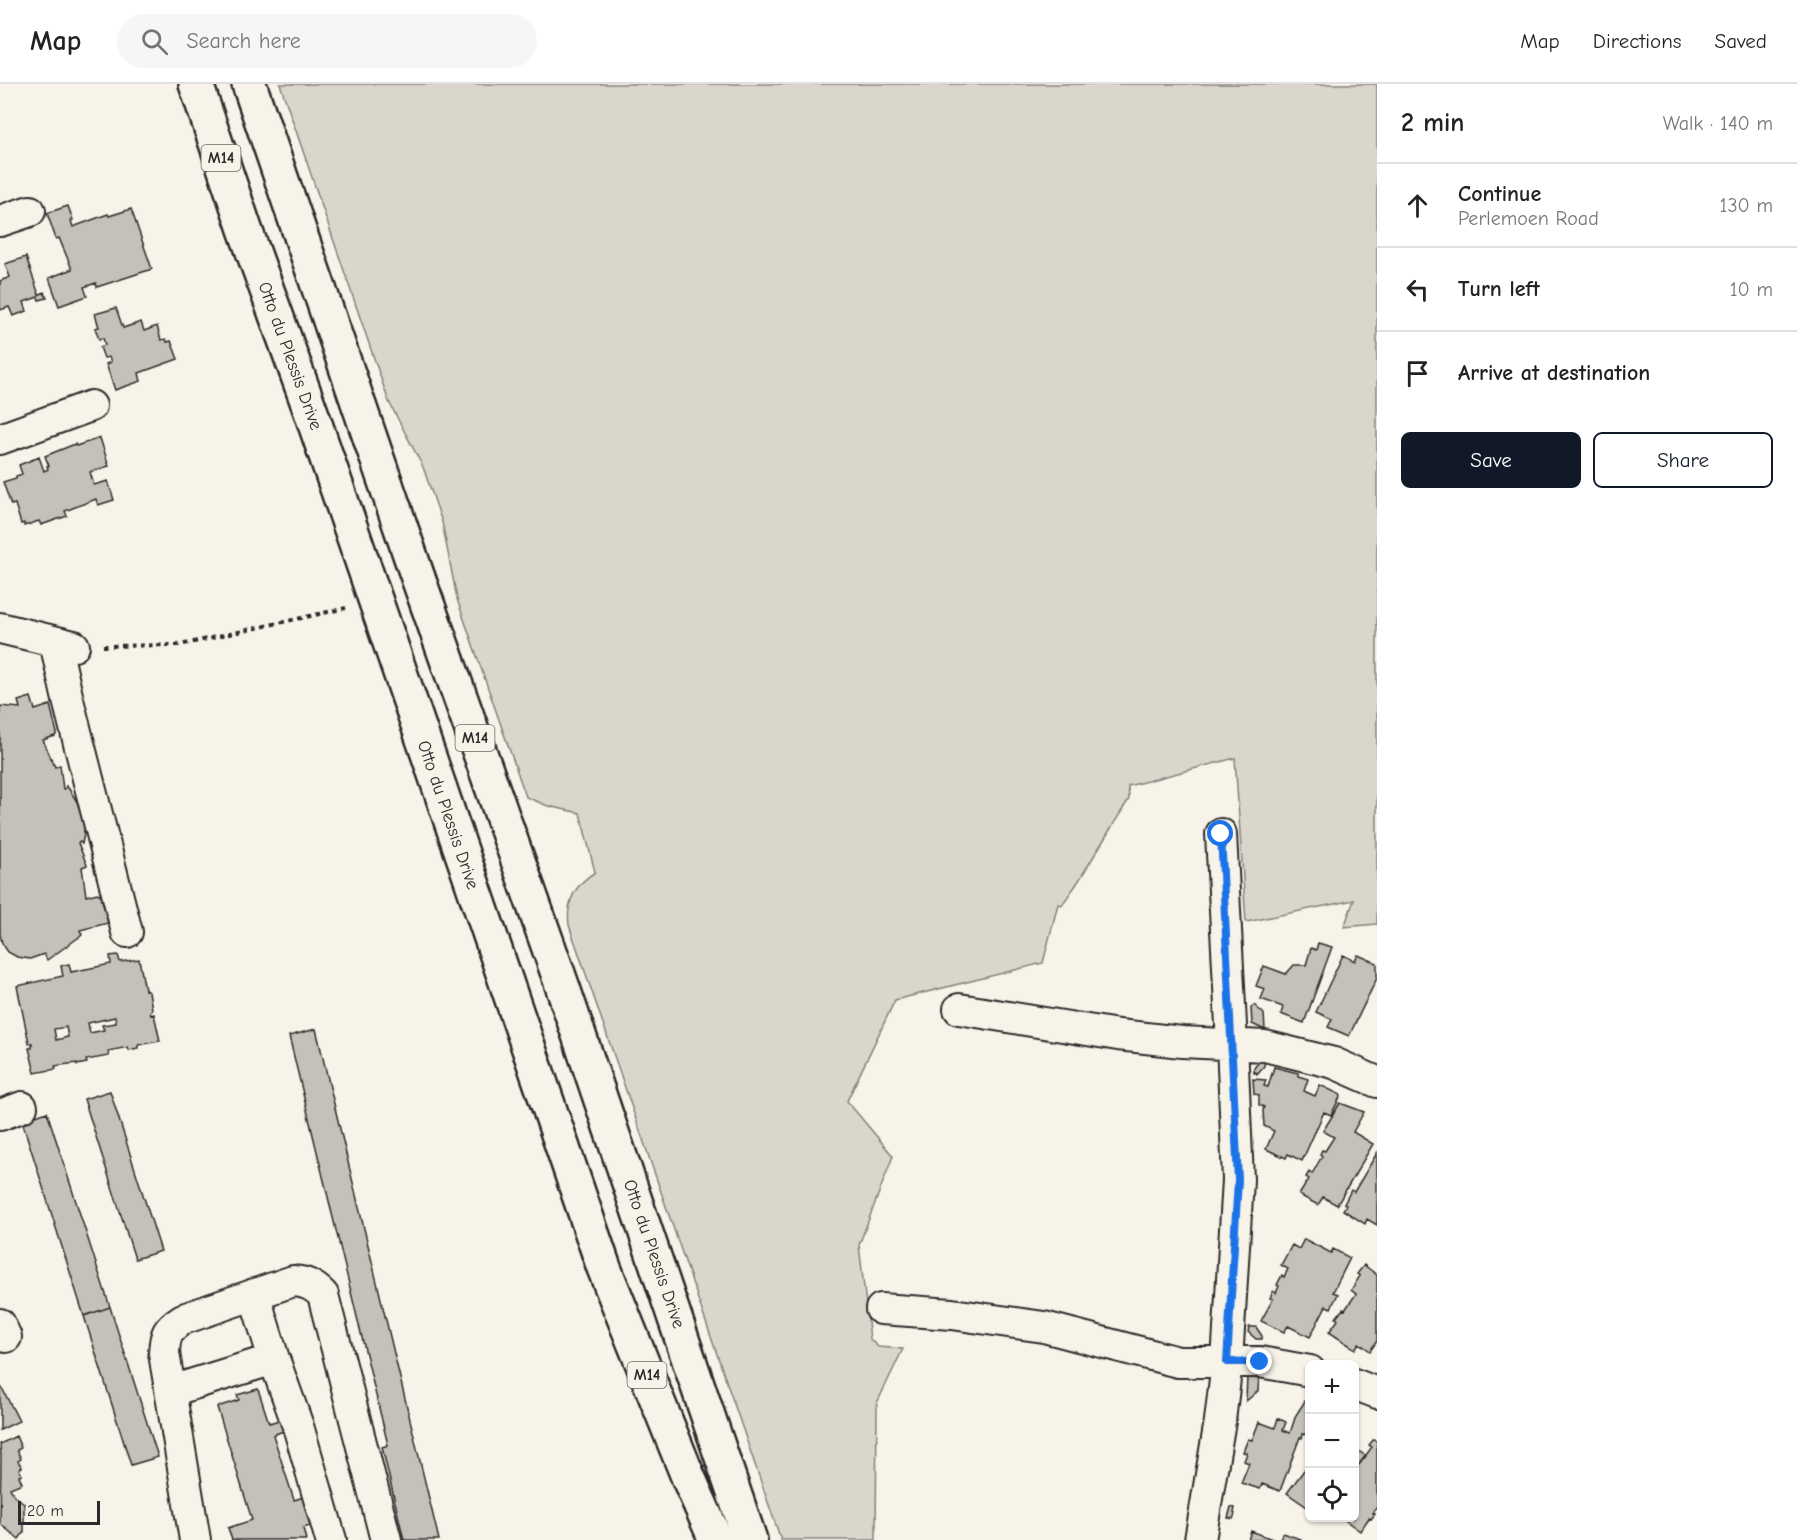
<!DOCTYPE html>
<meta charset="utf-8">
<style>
:root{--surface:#fff;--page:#f6f6f6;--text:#222;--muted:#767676;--line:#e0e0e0;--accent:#111827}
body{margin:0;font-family:"Comic Neue",sans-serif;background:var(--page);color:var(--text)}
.controls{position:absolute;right:18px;bottom:18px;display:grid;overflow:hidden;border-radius:9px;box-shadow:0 2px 4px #0004}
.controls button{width:54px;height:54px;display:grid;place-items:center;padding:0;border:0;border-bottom:2px solid var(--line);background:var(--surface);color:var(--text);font:30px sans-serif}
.scale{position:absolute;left:18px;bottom:15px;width:82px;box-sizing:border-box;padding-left:6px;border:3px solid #2b2b2b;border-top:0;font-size:16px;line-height:21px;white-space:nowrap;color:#2b2b2b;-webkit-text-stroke:4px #f7f3e8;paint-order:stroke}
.stop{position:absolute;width:18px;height:18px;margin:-14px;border:4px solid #1a73e8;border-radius:50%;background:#fff}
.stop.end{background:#1a73e8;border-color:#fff;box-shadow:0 2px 6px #0008}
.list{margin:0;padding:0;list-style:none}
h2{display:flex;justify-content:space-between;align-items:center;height:78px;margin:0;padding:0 24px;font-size:26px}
h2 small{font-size:20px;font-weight:400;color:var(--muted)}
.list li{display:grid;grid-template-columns:39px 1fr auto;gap:18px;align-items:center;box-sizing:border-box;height:84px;padding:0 24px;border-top:2px solid var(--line)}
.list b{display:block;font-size:22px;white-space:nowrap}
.list p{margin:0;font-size:20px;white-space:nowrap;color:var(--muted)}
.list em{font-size:20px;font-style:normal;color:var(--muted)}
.actions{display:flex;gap:12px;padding:18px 24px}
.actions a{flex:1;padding:14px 0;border:2px solid var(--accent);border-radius:9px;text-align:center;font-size:21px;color:var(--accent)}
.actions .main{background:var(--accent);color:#fff}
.icon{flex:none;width:33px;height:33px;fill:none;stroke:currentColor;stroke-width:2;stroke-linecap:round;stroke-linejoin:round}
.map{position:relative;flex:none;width:1377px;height:1456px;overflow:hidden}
header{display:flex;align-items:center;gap:36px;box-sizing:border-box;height:84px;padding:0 30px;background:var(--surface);border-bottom:2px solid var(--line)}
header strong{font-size:28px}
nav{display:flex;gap:33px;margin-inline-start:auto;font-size:21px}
.search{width:420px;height:54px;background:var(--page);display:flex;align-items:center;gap:15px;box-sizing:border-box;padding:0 21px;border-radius:33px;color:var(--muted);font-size:22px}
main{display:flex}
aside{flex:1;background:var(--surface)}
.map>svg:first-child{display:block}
</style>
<header>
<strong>Map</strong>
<div class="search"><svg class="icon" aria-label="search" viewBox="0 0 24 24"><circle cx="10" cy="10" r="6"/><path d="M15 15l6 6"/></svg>Search here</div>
<nav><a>Map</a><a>Directions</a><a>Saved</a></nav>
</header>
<main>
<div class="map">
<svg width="1377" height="1456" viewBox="0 0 1377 1456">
<rect width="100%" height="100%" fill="#f7f3e8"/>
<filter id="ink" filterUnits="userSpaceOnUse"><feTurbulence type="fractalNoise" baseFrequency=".0167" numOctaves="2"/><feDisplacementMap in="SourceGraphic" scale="12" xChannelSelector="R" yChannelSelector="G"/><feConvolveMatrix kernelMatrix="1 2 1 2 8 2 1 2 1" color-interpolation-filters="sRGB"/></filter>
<g filter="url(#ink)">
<path fill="#dad6cc" stroke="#82807c" stroke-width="1.5" d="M280,0H1377V840L1344,843L1354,816L1246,838L1235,674L1128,702L1129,715L1078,798L1062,821L1058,820L1043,879L895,916L847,1017L893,1072L859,1161L870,1255L878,1263L903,1265L877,1319L876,1456H781L569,841C566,817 575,801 595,788L580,729L548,722L526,713L457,515L442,438L423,383L389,318Z"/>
<path fill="#c4c1b9" stroke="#2b2b2b" stroke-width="1.5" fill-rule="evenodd" d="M68,122L73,136L71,137L73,143L108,130L109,132L131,125L152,185L97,203L96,199L84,203L87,212L59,222L49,194L72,185L59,154L56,155L47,129Z
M26,173L39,211L44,208L47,214L39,216L38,213L24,218L27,227L13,232L9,223L0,226V197L10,193L5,180Z
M116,224L123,244L141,238L144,247L157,242L161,256L166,255L167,258L171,257L178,275L139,289L141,297L115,306L106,280L111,278L109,273L104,274L100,263L105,261L103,254L99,255L95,244L99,243L95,230Z
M100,354L109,382L90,388L94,401L108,397L114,416L98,421L96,415L65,427L67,432L41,441L39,437L24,442V439L21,440L15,420L11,421L3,398L16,394V392L22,390L19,381L39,373L44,387L48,385L47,382H49L45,372L75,360L76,362Z
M31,613L35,626L50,621L57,649L55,652L43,656L55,683L60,681L63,705H65L66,702L69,705L81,724L84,737V750L82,760L80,758L78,759L87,781L82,783L86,812L97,809L101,811L108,839L80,846L82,851L47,876L44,870L30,875L17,873L8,868L2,859L0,850V622L20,624L18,617Z
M1318,859L1332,863L1304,939L1281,930L1283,923L1261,915L1265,905L1256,902L1264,882L1286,890L1294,881H1306L1311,864L1316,866Z
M118,871L120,878L139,875L145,906L149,908L152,925L150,928L151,931L154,930L160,957L138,961V964L129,966L128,963L108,967L109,972L86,976L87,979L77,981V979L61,981L55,982L56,985L35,989L29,964H32V959H29L17,902L63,892L61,882L69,880L71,888L111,880L110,872ZM115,933L116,939L102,941L104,946L90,949L88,939ZM66,943L68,953L56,956L54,945Z
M1343,871L1355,877L1358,871L1377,879V894L1349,952L1328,943L1332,935L1316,928Z
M1254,921L1264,930L1265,946L1252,940L1251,924Z
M316,945L439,1456H404L382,1363L388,1361L289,952Z
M1263,973L1265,974L1264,982L1257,990L1256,988L1254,989V984Z
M1274,983L1298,989V992L1308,995L1304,1007L1315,1012L1320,1001L1341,1011L1331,1031L1324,1028L1302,1077L1288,1070L1286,1074L1266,1065L1274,1047L1264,1042L1263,1026L1264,1023L1259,1021V1011L1254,1010L1253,995L1266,996L1264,1002L1268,1003Z
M110,1007L161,1167L135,1175L84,1015Z
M1340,1019L1364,1028L1353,1048L1373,1060L1337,1121L1323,1113L1318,1121L1299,1111L1309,1095L1306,1093L1309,1088L1312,1090L1322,1072L1320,1070L1322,1066L1325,1067L1334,1053L1323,1047Z
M47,1028L110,1223L84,1232L22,1037Z
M1377,1069V1141L1367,1135L1365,1140L1343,1126L1346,1121L1344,1120L1351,1106L1354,1108Z
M1304,1155L1331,1169L1333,1165L1350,1174L1333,1208L1338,1210L1331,1224L1326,1222L1310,1253L1288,1242L1284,1248L1261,1237L1273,1215L1270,1214L1273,1207L1276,1209L1279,1202L1277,1201L1282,1191L1284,1193L1288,1185L1281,1181L1292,1161L1299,1165Z
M1364,1181L1377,1191V1257L1370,1267L1359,1259L1355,1265L1329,1248L1338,1236L1336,1234L1343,1225L1345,1226L1356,1210L1351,1206L1360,1192L1357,1190Z
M110,1223L158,1373L131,1381L84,1232Z
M1249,1243H1256L1262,1252V1255H1256L1248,1248Z
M1247,1292L1259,1293L1258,1307L1246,1317Z
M2,1304L19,1337L0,1346V1305Z
M258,1305L269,1339L283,1335L286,1346L273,1351L294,1416L313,1410L321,1439L303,1444L306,1456H232L228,1444L252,1436L217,1323L239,1316L237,1311Z
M1310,1309V1355L1307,1353V1351L1303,1350L1302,1354L1300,1353L1280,1407L1262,1400L1260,1405L1241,1399L1249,1379L1244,1377L1247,1369L1243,1368L1248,1355L1252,1356L1259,1338L1275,1344L1278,1334L1286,1338L1283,1346L1290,1349L1296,1331Z
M16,1352L21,1364L17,1366L21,1375L18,1377L22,1383L19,1385L22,1391L19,1392L22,1399L10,1404L14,1411L24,1419V1448L19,1455L0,1440L1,1372L0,1360Z
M1373,1356L1377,1357V1423L1373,1429L1375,1430L1371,1435L1369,1434L1360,1447L1342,1434H1354V1387L1372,1363L1369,1361Z
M1354,1364L1366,1372L1354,1387Z
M1310,1378V1419L1307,1423L1287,1409Z
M1231,1423L1235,1424L1234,1429L1235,1430L1233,1435L1228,1434Z
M1251,1447L1275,1456H1248Z
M1282,1449L1301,1455L1300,1456H1280Z"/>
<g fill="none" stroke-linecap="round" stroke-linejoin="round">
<defs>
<path id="minor" d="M0,137L30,127
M0,355L91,322
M0,544L74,562
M55,558L68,616L127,848
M959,925L1118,951L1182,958L1265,962L1334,979L1377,998
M0,1031L22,1023
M881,1225L952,1230L1044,1243L1178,1278H1260L1310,1287
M0,1240L6,1253
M274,1275L298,1342L331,1456
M1354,1300L1377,1309
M171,1307L274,1275L254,1210
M195,1456L164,1269C165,1250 167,1245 183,1235L293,1197C306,1198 313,1201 323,1211L386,1456
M1200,1456L1220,1337L1227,1278L1238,1096L1232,960L1221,750"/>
<path id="major" d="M196,0L246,148L311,328L604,1184L689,1395L716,1456
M249,0L416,488L562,901L750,1456"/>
</defs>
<use href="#minor" stroke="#2b2b2b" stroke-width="34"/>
<use href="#major" stroke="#2b2b2b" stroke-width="38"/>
<path stroke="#2b2b2b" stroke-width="4" stroke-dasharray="4.5 4.5" stroke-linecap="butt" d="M103,562L180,561L346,524"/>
<use href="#minor" stroke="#f7f3e8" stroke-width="30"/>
<use href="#major" stroke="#f7f3e8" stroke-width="33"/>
</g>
</g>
<g fill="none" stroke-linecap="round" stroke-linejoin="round" filter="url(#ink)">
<path stroke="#1a73e8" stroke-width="8" d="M1221,750L1238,1096L1227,1278H1260"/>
</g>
<g text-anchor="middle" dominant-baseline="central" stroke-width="5" stroke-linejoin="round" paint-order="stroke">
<g fill="#f7f3e8" stroke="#686764" stroke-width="1.5">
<rect x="201.5" y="61" width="39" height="26" rx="4.5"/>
<rect x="455.5" y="641" width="39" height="26" rx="4.5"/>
<rect x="627.5" y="1278" width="39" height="26" rx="4.5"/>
</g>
<g font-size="16" font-weight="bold" fill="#2b2b2b">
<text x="221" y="74">M14</text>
<text x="475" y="654">M14</text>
<text x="647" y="1291">M14</text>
</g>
<g font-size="18" fill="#2b2b2b" stroke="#f7f3e8">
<text transform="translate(290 272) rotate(70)">Otto du Plessis Drive</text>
<text transform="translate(448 731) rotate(71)">Otto du Plessis Drive</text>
<text transform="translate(654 1170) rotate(71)">Otto du Plessis Drive</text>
</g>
</g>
</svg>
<div class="controls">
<button>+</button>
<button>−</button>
<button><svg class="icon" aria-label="locate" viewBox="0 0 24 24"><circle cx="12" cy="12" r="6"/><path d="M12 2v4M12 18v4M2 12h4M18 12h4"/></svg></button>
</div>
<div class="scale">20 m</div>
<div class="stop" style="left:1221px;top:750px"></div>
<div class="stop end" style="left:1260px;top:1278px"></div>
</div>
<aside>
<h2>2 min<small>Walk · 140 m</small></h2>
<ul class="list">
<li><svg class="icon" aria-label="ahead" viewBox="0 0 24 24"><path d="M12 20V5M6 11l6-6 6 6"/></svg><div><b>Continue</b><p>Perlemoen Road</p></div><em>130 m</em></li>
<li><svg class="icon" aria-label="left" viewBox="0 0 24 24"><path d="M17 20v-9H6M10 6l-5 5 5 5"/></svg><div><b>Turn left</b></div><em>10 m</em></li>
<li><svg class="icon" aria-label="arrive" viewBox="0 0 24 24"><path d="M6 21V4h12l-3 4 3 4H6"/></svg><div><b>Arrive at destination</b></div></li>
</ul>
<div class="actions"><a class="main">Save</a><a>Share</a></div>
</aside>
</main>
